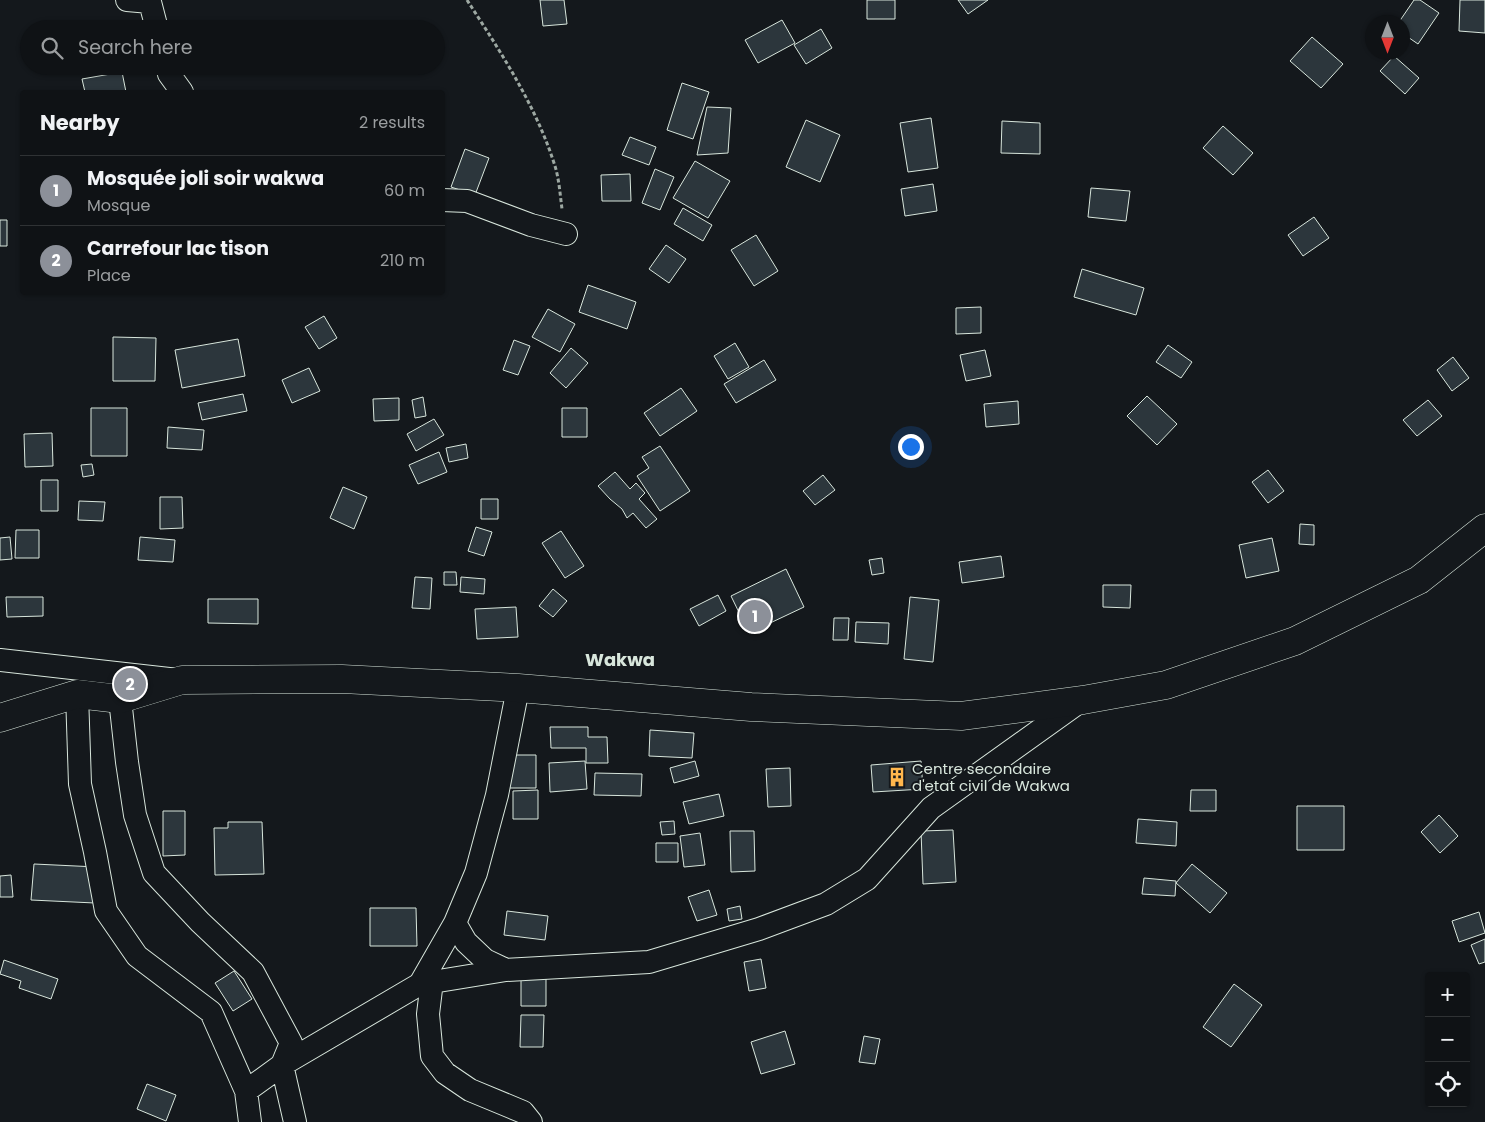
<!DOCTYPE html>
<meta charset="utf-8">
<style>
:root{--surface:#0f1215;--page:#181b1e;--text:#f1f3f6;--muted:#9b9ea0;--line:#2f3234;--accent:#8c9099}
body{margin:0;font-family:Poppins,sans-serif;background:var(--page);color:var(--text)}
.controls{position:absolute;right:15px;bottom:15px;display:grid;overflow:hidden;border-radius:5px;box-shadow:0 1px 4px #0004}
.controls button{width:45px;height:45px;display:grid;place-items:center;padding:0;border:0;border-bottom:1px solid var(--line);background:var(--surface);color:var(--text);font:25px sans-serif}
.compass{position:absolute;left:1365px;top:15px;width:45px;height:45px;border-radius:50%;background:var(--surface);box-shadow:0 1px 4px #0004;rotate:180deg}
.you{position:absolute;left:910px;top:446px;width:18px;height:18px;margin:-12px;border:4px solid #fff;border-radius:50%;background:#1a73e8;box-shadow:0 0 0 8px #1a73e833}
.badge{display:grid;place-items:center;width:32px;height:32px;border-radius:50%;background:var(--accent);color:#fff;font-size:16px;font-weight:700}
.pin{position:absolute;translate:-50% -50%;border:2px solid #fff;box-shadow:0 1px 5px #0006}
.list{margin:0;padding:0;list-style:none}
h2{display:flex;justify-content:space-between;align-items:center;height:65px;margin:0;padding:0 20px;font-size:21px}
h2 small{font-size:16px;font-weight:400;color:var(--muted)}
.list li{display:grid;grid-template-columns:32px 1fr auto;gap:15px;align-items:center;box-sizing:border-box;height:70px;padding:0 20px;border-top:1px solid var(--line)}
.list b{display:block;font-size:19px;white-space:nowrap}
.list p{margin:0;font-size:16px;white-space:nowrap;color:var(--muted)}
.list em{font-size:16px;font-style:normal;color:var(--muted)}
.icon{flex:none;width:28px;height:28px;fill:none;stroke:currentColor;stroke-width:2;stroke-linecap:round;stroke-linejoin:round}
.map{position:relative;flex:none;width:1485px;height:1122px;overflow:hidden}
.search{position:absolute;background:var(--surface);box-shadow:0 1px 4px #0004;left:20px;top:20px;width:425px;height:55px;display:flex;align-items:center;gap:12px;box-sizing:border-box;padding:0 18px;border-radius:28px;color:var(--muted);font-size:19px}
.panel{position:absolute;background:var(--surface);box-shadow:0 1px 4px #0004;left:20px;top:90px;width:425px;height:205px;border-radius:5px}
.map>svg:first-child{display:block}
</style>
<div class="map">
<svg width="1485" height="1122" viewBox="0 0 1485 1122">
<rect width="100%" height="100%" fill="#14181c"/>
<path fill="#2c363c" stroke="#d8e6dc" d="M540,0H564L567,24L543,26Z
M867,0H895V19H867Z
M958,0H988L968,14Z
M1414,0H1420L1439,13L1418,44L1402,33V22H1399Z
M1460,0H1485V33L1459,31Z
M782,20L795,43L758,63L745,40Z
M821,29L832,48L806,64L794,45Z
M1312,37L1343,64L1321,88L1290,61Z
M1394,56L1419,78L1405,94L1380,71Z
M294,66H338V70H294Z
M122,72L126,92H85L82,79Z
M682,83L709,92L693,139L667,130Z
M707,107L731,108L728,153L697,155Z
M931,118L938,168L908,172L900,123Z
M806,120L840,135L820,182L786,167Z
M1002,121L1040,123V154L1001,153Z
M1223,126L1253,153L1233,175L1203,148Z
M630,137L656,147L649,165L622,155Z
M465,149L489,158L475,195L451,187Z
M695,161L730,181L708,218L673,198Z
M655,169L674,177L660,210L642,203Z
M630,174L631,201H602L601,175Z
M933,184L937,211L905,216L901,189Z
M1091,188L1130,191L1126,221L1088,217Z
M683,208L712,225L703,241L674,224Z
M1314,217L1329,238L1303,256L1288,235Z
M0,220H7V246H0Z
M756,235L778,271L754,286L731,250Z
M666,245L686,259L669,283L649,269Z
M1082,269L1144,288L1136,315L1074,297Z
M588,285L636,302L627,329L579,312Z
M981,307V333L956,334V308Z
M548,309L575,324L560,352L532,337Z
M324,316L337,338L319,349L305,327Z
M113,337L156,338L155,381H113Z
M238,339L245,376L182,388L175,350Z
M514,340L530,346L518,375L503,370Z
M735,343L749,367L728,379L714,356Z
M1168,345L1192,362L1181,378L1156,362Z
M571,348L588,363L566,388L550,373Z
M985,350L991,376L966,381L960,355Z
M1453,357L1469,378L1452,391L1437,370Z
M764,360L776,380L736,403L724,384Z
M309,368L320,391L292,403L282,380Z
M681,388L697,411L660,436L644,413Z
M243,394L247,411L202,420L198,403Z
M1147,396L1177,424L1157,445L1127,416Z
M423,397L426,416L415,418L412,400Z
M399,398V420L374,421L373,399Z
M1428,400L1442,416L1417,436L1403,420Z
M1018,401L1019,424L986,427L984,404Z
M91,408H127V456H91Z
M562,408H587V437H562Z
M434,419L444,435L416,451L407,434Z
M168,427L204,430L202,450L167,448Z
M52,433L53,466L25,467L24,434Z
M466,444L468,458L449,462L446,448Z
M660,446L690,491L660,511L637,476L649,468L642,457Z
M439,452L447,472L418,484L409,465Z
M92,464L94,475L83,477L81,465Z
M1268,470L1284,491L1268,503L1252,482Z
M615,472L630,489L636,483L645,493L639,499L657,519L646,528L633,513L627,518L622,509L610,499L598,486Z
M823,475L835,490L815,505L803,491Z
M41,480H58V511H41Z
M343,487L367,497L354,529L330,518Z
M160,497H182L183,528L160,529Z
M481,499H498V519H481Z
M79,501L105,502L103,521L78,520Z
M1300,524L1314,525V545L1299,544Z
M476,527L492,532L484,556L468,551Z
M16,530H39V558H15Z
M561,531L584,566L565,578L542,543Z
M10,537L12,559L0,560V538Z
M140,537L175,540L173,562L138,560Z
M1272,538L1279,571L1246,578L1239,545Z
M1001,556L1004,577L962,583L959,562Z
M882,558L884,573L872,575L869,560Z
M786,569L804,607L749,633L731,596Z
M444,572H456L457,585H444Z
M415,577L432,578L430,609L412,608Z
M461,577L485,579L484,594L460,592Z
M1103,585H1131L1130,608L1103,607Z
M553,589L567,601L553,617L539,606Z
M718,595L726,611L699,626L690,609Z
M6,597H43V616L7,617Z
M910,597L939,600L933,662L904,659Z
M208,599H258V624L208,623Z
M516,607L518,637L477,639L475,609Z
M834,618H849L848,640H833Z
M856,622L889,623L888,644L855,642Z
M550,727H588V737H607L608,763H586V748H551Z
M650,730L694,733L692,758L649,756Z
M508,755H536V788H508Z
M585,761L587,789L550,792L549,763Z
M695,761L699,776L674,783L670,768Z
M921,761L923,789L873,792L871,765Z
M790,768L791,806L768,807L766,769Z
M595,773L642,774L641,796L594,795Z
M538,790V819H513V791Z
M1191,790H1216V811H1190Z
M719,794L724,816L689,824L683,802Z
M1297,806H1344V850H1297Z
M163,811H185V855L163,856Z
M1439,815L1458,836L1440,853L1421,832Z
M1138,819L1177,822L1176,846L1136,843Z
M674,821L675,834L662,835L660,822Z
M228,822H262L264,874L215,875L214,828H228Z
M953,830L956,882L923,884L921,831Z
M730,831H754L755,871L731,872Z
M700,833L705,865L684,867L680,836Z
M656,843H678V862H656Z
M34,864L97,867L95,903L31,900Z
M1192,864L1227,893L1210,913L1176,883Z
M11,875L13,897H0V876Z
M1144,878L1176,881L1175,896L1142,894Z
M709,890L717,915L697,921L688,897Z
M740,906L742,919L729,921L727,909Z
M370,908H416L417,946H370Z
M507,911L548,916L545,940L504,935Z
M1479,912L1485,933L1459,942L1452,921Z
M1485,939V962L1479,964L1471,945Z
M761,959L766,988L749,991L744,962Z
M4,960L58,979L51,999L19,988L21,981L0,974Z
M234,971L252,999L233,1011L215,983Z
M521,975H546V1006H521Z
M1234,984L1262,1005L1231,1047L1203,1027Z
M521,1015H544L543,1047H520Z
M785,1031L795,1064L761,1074L751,1042Z
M864,1036L880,1039L875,1064L859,1062Z
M147,1084L176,1095L166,1121L137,1109Z"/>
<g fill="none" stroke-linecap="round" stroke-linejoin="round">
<defs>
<path id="minor" d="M127,0L150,2L157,29
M167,66L169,74L182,92
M442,200L467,201L531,225L566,234
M0,660L178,680
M77,694L80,784L95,852L106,911L137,956L211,1012L246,1091L250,1122
M120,699L127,762L135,815L154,873L200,922L253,972L291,1043L282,1065L295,1122
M455,923L466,942L485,960L506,970
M432,981L428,1014L432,1056L445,1073L470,1090L523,1112L531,1122
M420,984L506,970L649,962L759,929L826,904L867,879L931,808L1082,700
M246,1091L282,1065L420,984L455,923L476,873L497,795L518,688"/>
<path id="trunk" d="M0,718L77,694L120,699L182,680L342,679L518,688L751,707L961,716L1083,700L1166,685L1295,641L1419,580L1485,528"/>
</defs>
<use href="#minor" stroke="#d8e6dc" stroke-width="24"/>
<use href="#trunk" stroke="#d8e6dc" stroke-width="29"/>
<path stroke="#9da8a2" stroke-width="3" stroke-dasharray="4 2.5" stroke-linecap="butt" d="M467,0C500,51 535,104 554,163C559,177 560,194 562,209"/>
<use href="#minor" stroke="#14181c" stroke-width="22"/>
<use href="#trunk" stroke="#14181c" stroke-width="28"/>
</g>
<defs>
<symbol id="building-bare" viewBox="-9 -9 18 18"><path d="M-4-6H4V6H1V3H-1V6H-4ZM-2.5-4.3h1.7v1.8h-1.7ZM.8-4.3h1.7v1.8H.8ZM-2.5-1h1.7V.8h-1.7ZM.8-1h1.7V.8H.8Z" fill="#ffb74d" stroke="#14181c" stroke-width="2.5" paint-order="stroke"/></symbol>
</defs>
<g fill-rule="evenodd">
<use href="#building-bare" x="883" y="763" width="28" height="28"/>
</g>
<g text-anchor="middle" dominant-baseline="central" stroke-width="4" stroke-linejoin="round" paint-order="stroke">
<g font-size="15" fill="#d8e6dc" stroke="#14181c" text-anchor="start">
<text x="912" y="768">Centre secondaire<tspan x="912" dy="17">d'etat civil de Wakwa</tspan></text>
</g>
<g font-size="18" font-weight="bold" fill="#d8e6dc" stroke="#14181c">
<text x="620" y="659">Wakwa</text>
</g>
</g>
</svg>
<div class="controls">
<button>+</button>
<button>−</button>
<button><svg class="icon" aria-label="locate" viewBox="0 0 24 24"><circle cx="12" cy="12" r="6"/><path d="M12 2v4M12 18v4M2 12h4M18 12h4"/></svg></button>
</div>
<svg class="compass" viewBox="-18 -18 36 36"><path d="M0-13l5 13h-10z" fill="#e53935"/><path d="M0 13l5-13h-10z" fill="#9b9ea0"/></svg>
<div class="you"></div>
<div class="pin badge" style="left:755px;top:616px">1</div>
<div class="pin badge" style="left:130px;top:684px">2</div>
<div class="search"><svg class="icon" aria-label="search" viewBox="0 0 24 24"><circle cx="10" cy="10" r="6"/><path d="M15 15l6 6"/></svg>Search here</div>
<section class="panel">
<h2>Nearby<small>2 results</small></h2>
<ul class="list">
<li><span class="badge">1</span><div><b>Mosquée joli soir wakwa</b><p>Mosque</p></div><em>60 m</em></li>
<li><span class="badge">2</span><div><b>Carrefour lac tison</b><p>Place</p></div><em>210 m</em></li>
</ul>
</section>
</div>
